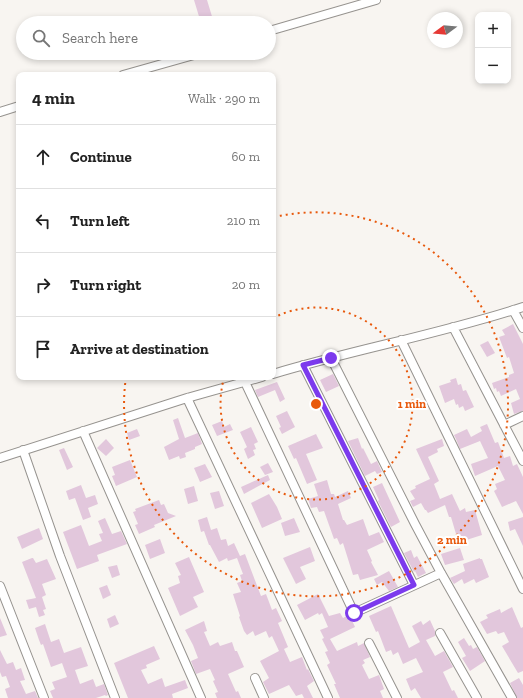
<!DOCTYPE html>
<meta charset="utf-8">
<style>
:root{--surface:#fff;--page:#f6f6f6;--text:#222;--muted:#767676;--line:#e0e0e0}
body{margin:0;font-family:"Zilla Slab",serif;background:var(--page);color:var(--text)}
.controls{position:absolute;right:12px;top:12px;display:grid;overflow:hidden;border-radius:8px;box-shadow:0 2px 6px #0003}
.controls button{width:36px;height:36px;display:grid;place-items:center;padding:0;border:0;border-bottom:1px solid var(--line);background:var(--surface);color:var(--text);font:20px sans-serif}
.compass{position:absolute;left:427px;top:12px;width:36px;height:36px;border-radius:50%;background:var(--surface);box-shadow:0 2px 6px #0003;rotate:254deg}
.stop{position:absolute;width:12px;height:12px;margin:-9px;border:3px solid #7c3aed;border-radius:50%;background:#fff}
.stop.end{background:#7c3aed;border-color:#fff;box-shadow:0 1px 4px #0008}
.list{margin:0;padding:0;list-style:none}
h2{display:flex;justify-content:space-between;align-items:center;height:52px;margin:0;padding:0 16px;font-size:17px}
h2 small{font-size:13px;font-weight:400;color:var(--muted)}
.list li{display:grid;grid-template-columns:26px 1fr auto;gap:12px;align-items:center;box-sizing:border-box;height:64px;padding:0 16px;border-top:1px solid var(--line)}
.list b{display:block;font-size:15px;white-space:nowrap}
.list em{font-size:13px;font-style:normal;color:var(--muted)}
.icon{flex:none;width:22px;height:22px;fill:none;stroke:currentColor;stroke-width:2;stroke-linecap:round;stroke-linejoin:round}
.map{position:relative;flex:none;width:523px;height:698px;overflow:hidden}
.search{position:absolute;background:var(--surface);box-shadow:0 2px 6px #0003;left:16px;top:16px;width:260px;height:44px;display:flex;align-items:center;gap:10px;box-sizing:border-box;padding:0 14px;border-radius:22px;color:var(--muted);font-size:15px}
.panel{position:absolute;background:var(--surface);box-shadow:0 2px 6px #0003;left:16px;top:72px;width:260px;height:308px;border-radius:8px}
.map>svg:first-child{display:block}
</style>
<div class="map">
<svg width="523" height="698" viewBox="0 0 523 698">
<rect width="100%" height="100%" fill="#f8f5f1"/>
<path fill="#e2c7dc" d="M194,0H207L214,23H201Z
M513,324L523,344V411L514,414L511,403L520,399L516,389L501,396L499,391L497,392L496,388L494,389L492,383L509,377V375L514,373L509,357L507,358L499,337L505,335L502,330Z
M488,341L495,353L487,357L480,345Z
M333,374L339,386L326,392L320,380Z
M456,378L458,385L461,384L463,391L466,390L474,407L465,411L463,406L459,408L458,404L456,405L454,399L445,403L439,386L451,382L450,380Z
M277,382L285,399L280,402L275,390L258,397L255,390Z
M287,411L295,427L282,434L279,428L281,427L276,416Z
M178,418L185,438L198,433L202,444L195,447V449L185,453L186,457L180,459L179,456L169,460L164,447L179,439L173,420Z
M222,421L224,427L230,424L233,430L217,436L212,425Z
M487,424L495,443L498,442L504,458L510,456L513,466L517,464L523,477V514L516,501L502,507L494,491L497,489L495,484L505,480L498,466L475,476L471,464L488,458L480,441L460,449L456,439L454,435L467,429L471,437L482,431L480,427Z
M251,427L258,442L254,444L256,449L253,450L255,455L248,459L244,449L247,447L240,432Z
M137,429L140,436L129,440L127,433Z
M316,434L323,448L306,454L317,480L307,484L296,458L294,459L288,446Z
M358,438L362,449L363,448L371,464L377,461L382,472L377,474L375,471L365,476L348,441Z
M106,439L114,448L106,456L97,448Z
M442,439L444,446L437,449L438,452L428,457L439,481L434,484L440,499L452,494L460,511L465,508L466,512L475,510L482,535L460,542L457,533L456,534L451,517H449L445,505L428,513L426,510H425L421,503L413,507L410,501L415,499L410,491L416,488L415,486L430,479L416,449Z
M64,448L73,467L67,470L59,450Z
M130,460L137,477L116,486L112,476L115,475L112,467Z
M268,463L273,472L265,475L260,467Z
M205,464L212,477L200,482L194,468Z
M268,475L270,480L244,494L241,487Z
M327,480L331,494H334L335,497L348,491L351,498L338,504L343,520H344L347,525L363,519L369,536L379,532L384,542L367,550L372,561L371,562L378,575L360,580L358,574L353,575L343,543L340,545L337,538L334,539L324,511L319,512L317,507L311,508L308,499L318,496L314,484Z
M382,483L400,522L391,527L378,501L379,500L373,487Z
M81,485L86,498L95,495L98,504L88,508L91,517L83,520L75,498L69,500L66,491Z
M194,486L198,501L188,504L184,489Z
M219,491L224,506L215,509L210,493Z
M269,494L277,507L282,519L262,528L251,503Z
M159,500L161,505L164,504L168,513L176,516L154,525L155,527L139,534L135,525L138,524L133,512L136,511L135,509Z
M207,517L211,530L217,528L221,540L226,539L228,546L234,543L240,556L245,554L261,596L266,594L272,610L276,608L282,621L278,623L288,647L284,649L290,662L302,657L307,670L308,669L314,681L307,686L313,698H304L302,694L296,696L289,685L269,694L263,682L269,678L260,661L279,651L272,636L269,638L266,631L255,636L253,631L247,635L244,631L239,617L240,616L233,594L241,592L237,583L242,581L240,575L243,574L237,558L228,561L227,558L219,562L210,545H209L204,531L201,532L198,520Z
M523,517V546L515,529L510,531L508,522Z
M105,518L112,534L121,531L127,544L97,555L99,561L77,569L63,532L81,525L89,546L102,541L99,534L103,533L98,521Z
M294,518L300,532L285,536L281,523Z
M39,528L43,539L22,549L17,537Z
M160,539L165,553L150,559L145,545Z
M310,547L315,561L300,567L306,579L296,584L283,558Z
M460,548L464,560L445,565L441,554Z
M411,550L414,558L417,556L426,573L418,577L415,571L414,572L404,553Z
M189,557L204,592L193,597L198,607L180,616L168,588L180,583L178,576L181,575L175,563Z
M32,558H33L36,563L47,559L56,579L42,584L46,595L42,597L46,609L43,610L45,615L39,617L36,607L29,609L26,600L36,598L22,562Z
M480,558V559H482L489,577L476,583L474,579L464,584L462,579L454,584L450,578L465,571L463,564Z
M117,565L120,575L112,578L108,567Z
M389,571L398,587L389,591L382,582L377,585L374,579Z
M107,585L111,595L103,599L99,588Z
M318,594L329,616L340,613L343,618L349,615L350,616L355,627L330,639L337,651L357,642L358,646L364,643L370,657L363,660L365,663L362,665L369,679L379,675L384,689L380,691L383,698H340L334,684H336L327,665L330,663L325,652L328,651L322,639L324,638L320,630L328,627L322,613L319,615L318,613L305,620L297,605Z
M391,606L409,648L420,642L412,626L421,621L423,625L430,620L435,631V636L426,640L435,656L444,651L453,667L443,672L452,691L454,690L458,698H421L415,688L411,691L406,679L423,672L416,658L403,664L398,652L393,655L391,650L386,652L378,631L376,632L369,616Z
M512,607L521,628L523,627V671L518,673L502,646L509,642L504,632L498,634L496,631L487,634L480,622L488,618L486,615L500,609L501,613Z
M115,615L119,624L110,628L107,619Z
M0,618L7,635L0,637Z
M204,621L207,631L204,632L210,646L218,642L220,646L232,642L235,651H237L244,667L228,674L236,692L238,691L241,698H217L215,693L218,692L213,681L215,680L210,669L196,674L191,661L198,658L193,645L185,630Z
M45,624L51,642L59,639L64,653L81,647L88,666L75,670L80,684L93,679L96,687L104,684L108,695L106,696L105,695L96,698H53L50,691L55,689L52,682L67,677L62,663L51,667L43,644L41,645L39,640L35,628Z
M464,638L469,646L471,645L473,649L477,647L485,661L470,671L462,658L466,656L458,642Z
M154,646L160,659L146,665L147,668L141,670L148,684L162,678L165,687L185,680L188,688L172,694L173,698H128L114,663Z
M0,650L7,664L13,662L16,670L21,668L25,680L20,681L26,694L35,691L38,698H8L5,689L10,687L6,676L2,677L0,672Z
M519,678L523,685V698H517L510,683Z"/>
<g fill="none" stroke-linecap="round" stroke-linejoin="round">
<defs>
<path id="minor" d="M269,31L376,0
M123,75L201,53
M0,112L19,106
M513,310L523,328
M453,327L523,461
M401,340L523,589
M331,358L415,524L441,573L512,698
M303,365L414,585
M273,374C356,349 441,334 523,307
M245,382L354,613L441,573
M187,398L328,698
M504,425L523,416
M83,431L201,698
M23,450L60,556L115,698
M0,458L187,398L262,377
M0,586L44,698
M440,633L477,698
M369,643L397,698
M255,678L264,698"/>
</defs>
<use href="#minor" stroke="#96938f" stroke-width="10"/>
<use href="#minor" stroke="#fff" stroke-width="8"/>
</g>
<g fill="none" stroke-linecap="round" stroke-linejoin="round">
<path stroke="#7c3aed" stroke-width="5" d="M331,358L303,365L414,585L354,613"/>
</g>
<g fill="none" stroke="#e8590c" stroke-width="2" stroke-dasharray="2 4">
<path d="M273 318A96 96 0 1 1 224 378"/>
<path d="M274 217A192 192 0 1 1 126 377"/>
</g>
<circle cx="316" cy="404" r="6" fill="#e8590c" stroke="#fff" stroke-width="2"/>
<g font-size="12" text-anchor="middle" font-weight="bold" fill="#e8590c" stroke="#fff" stroke-width="4" stroke-linejoin="round" paint-order="stroke">
<text x="412" y="408">1 min</text>
<text x="452" y="544">2 min</text>
</g>
</svg>
<div class="controls">
<button>+</button>
<button>−</button>
</div>
<svg class="compass" viewBox="-18 -18 36 36"><path d="M0-13l5 13h-10z" fill="#e53935"/><path d="M0 13l5-13h-10z" fill="#767676"/></svg>
<div class="stop" style="left:354px;top:613px"></div>
<div class="stop end" style="left:331px;top:358px"></div>
<div class="search"><svg class="icon" aria-label="search" viewBox="0 0 24 24"><circle cx="10" cy="10" r="6"/><path d="M15 15l6 6"/></svg>Search here</div>
<section class="panel">
<h2>4 min<small>Walk · 290 m</small></h2>
<ul class="list">
<li><svg class="icon" aria-label="ahead" viewBox="0 0 24 24"><path d="M12 20V5M6 11l6-6 6 6"/></svg><div><b>Continue</b></div><em>60 m</em></li>
<li><svg class="icon" aria-label="left" viewBox="0 0 24 24"><path d="M17 20v-9H6M10 6l-5 5 5 5"/></svg><div><b>Turn left</b></div><em>210 m</em></li>
<li><svg class="icon" aria-label="right" viewBox="0 0 24 24"><path d="M7 20v-9h11M14 6l5 5-5 5"/></svg><div><b>Turn right</b></div><em>20 m</em></li>
<li><svg class="icon" aria-label="arrive" viewBox="0 0 24 24"><path d="M6 21V4h12l-3 4 3 4H6"/></svg><div><b>Arrive at destination</b></div></li>
</ul>
</section>
</div>
